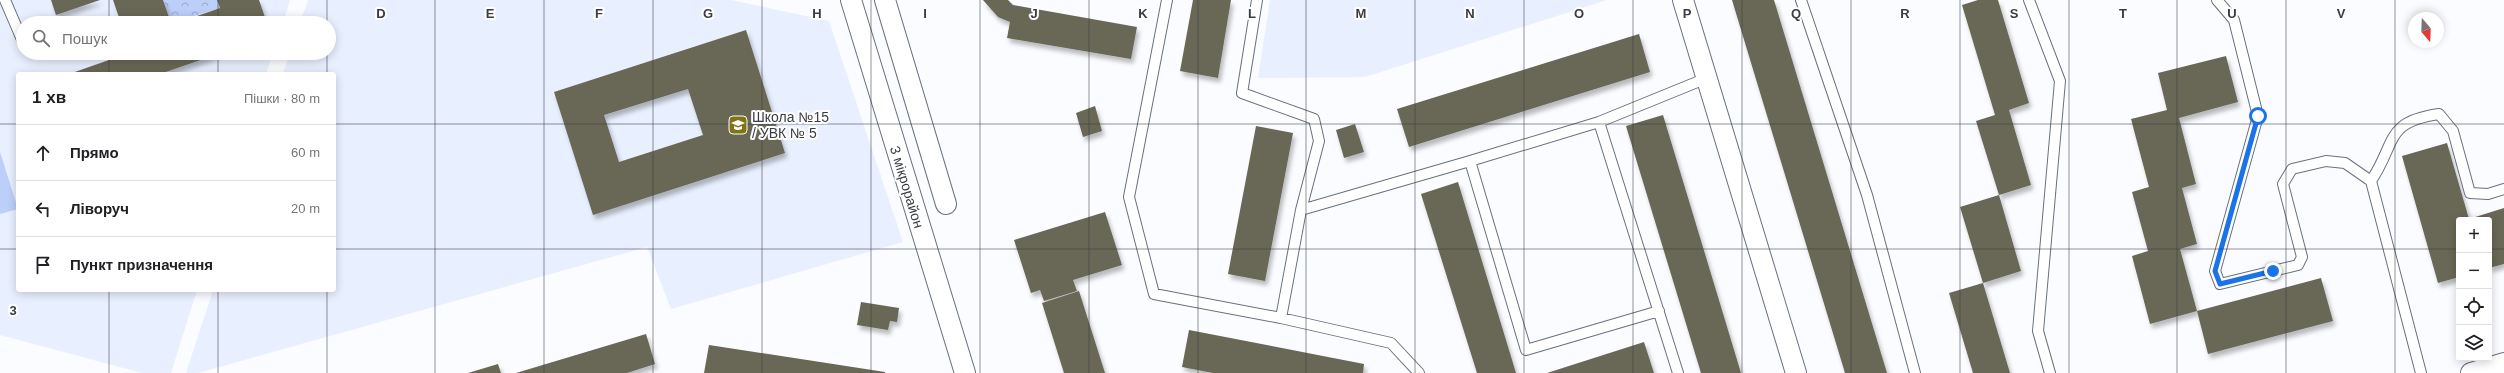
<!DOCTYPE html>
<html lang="uk">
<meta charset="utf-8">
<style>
:root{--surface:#fff;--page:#f2f2f2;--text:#202124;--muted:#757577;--line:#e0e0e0}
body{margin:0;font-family:Helvetica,sans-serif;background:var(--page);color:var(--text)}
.controls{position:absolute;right:12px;bottom:12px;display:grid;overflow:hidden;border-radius:4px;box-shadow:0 2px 10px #0003}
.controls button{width:36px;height:36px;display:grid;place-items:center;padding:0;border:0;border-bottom:1px solid var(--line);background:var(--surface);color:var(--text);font:20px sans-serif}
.compass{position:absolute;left:2408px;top:12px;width:36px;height:36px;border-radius:50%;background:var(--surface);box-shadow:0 2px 10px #0003;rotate:161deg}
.stop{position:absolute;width:12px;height:12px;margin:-9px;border:3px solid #1a73e8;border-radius:50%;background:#fff}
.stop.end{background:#1a73e8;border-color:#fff;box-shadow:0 1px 4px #0008}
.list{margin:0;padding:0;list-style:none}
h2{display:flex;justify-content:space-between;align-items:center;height:52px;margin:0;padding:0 16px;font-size:17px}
h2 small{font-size:13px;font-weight:400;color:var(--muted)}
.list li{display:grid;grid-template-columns:26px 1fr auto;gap:12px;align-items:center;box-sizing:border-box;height:56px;padding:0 16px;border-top:1px solid var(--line)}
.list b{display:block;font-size:15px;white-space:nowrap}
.list em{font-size:13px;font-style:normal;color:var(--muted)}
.icon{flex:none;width:22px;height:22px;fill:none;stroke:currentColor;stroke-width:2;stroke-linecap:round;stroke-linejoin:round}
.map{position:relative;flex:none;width:2504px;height:373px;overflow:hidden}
.search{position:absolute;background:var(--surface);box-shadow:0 2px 10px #0003;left:16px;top:16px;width:320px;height:44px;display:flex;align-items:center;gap:10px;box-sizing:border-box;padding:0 14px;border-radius:22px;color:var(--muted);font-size:15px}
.panel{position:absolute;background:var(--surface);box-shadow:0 2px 10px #0003;left:16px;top:72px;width:320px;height:220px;border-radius:4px}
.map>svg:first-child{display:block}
</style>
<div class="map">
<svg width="2504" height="373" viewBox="0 0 2504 373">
<defs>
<pattern id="park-crowns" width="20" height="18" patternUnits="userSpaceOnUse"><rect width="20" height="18" fill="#bccff9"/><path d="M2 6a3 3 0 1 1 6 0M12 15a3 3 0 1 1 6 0" fill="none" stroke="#9aa9cb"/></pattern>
<filter id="shadow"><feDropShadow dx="2.5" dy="4.5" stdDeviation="2" flood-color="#0004"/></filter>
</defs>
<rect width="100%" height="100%" fill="#fafcff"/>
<path fill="#e8effe" d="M0,0H290L283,23H23V53H273L266,74H18V290H197L171,373H142L0,335Z
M308,0H731L829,21L903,242L671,309L647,247L198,373H186L213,290H334V74H283L290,53H329V23H300Z
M1270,0H1607L1365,77L1258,78Z"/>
<path fill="url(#park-crowns)" d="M163,0H217L220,8L171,23Z"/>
<path fill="#bccff9" d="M0,152L18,209L0,214Z"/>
<path fill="#696757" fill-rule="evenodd" filter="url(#shadow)" d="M51,0H100L56,15Z
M113,0H163L171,23H121Z
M217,0H259L267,23H177L220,8Z
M983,0H1008L1013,5L1137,27L1131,59L1007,38L1010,22L998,17Z
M1193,0H1231L1218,78L1180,71Z
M1732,0H1774L1887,373H1845Z
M1978,0H1998L2029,103L2009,110L2031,185L1999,195L1976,121L1995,115L1962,5Z
M746,30L785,153L593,215L554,92ZM688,89L703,135L619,162L604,115Z
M1639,34L1650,72L1409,147L1397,109Z
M129,53H221L160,74H69Z
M2226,56L2238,102L2179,118L2196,184L2182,188L2197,244L2180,249L2197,311L2321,278L2333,321L2208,354L2197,311L2150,324L2132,256L2148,251L2132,192L2149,187L2131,119L2167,110L2158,73Z
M1095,106L1102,131L1083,137L1076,113Z
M1663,115L1741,373H1701L1626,126Z
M1355,124L1364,152L1344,158L1336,130Z
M1256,126L1293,133L1265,281L1228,274Z
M2447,143L2469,219L2504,208V264L2489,268V220H2459V277L2438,283L2402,156Z
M1458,182L1516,373H1477L1421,194Z
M1999,195L2021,271L1983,283L1960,207Z
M1105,212L1122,265L1073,280L1077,291L1044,301L1040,290L1031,293L1014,240Z
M1983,283L2010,373H1973L1949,293Z
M1079,291L1105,373H1064L1042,303Z
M861,302L899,308L897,322L890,321L888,330L857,325Z
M1189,330L1364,364L1363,373H1213L1182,367Z
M646,334L655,364L627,373H516Z
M1644,342L1654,373H1547Z
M709,345L885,372V373H704Z
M498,364L501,373H468Z"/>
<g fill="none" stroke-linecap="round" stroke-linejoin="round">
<defs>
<path id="lane" d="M5,0L23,42
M1167,0L1129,197L1154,294L1281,318L1391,343L1419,373
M1257,0L1242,93L1314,119L1319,141L1301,210L1281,318
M1801,0L1867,195L1915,373
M2029,0L2060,81L2038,331L2050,373
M2217,0L2234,20L2258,116L2215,271L2220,284L2298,265L2302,257L2283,184L2292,169L2326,161L2345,163L2371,181L2421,373
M1599,122L1707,78
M2371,181C2397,142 2384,122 2439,114L2453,131L2470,193L2488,194L2504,189
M1301,210L1470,161
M1659,311L1526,350L1470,161L1599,122L1678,373"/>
<path id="street" d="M851,0L965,373
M885,0L946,204
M1683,0L1796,373
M2471,373L2504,363"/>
</defs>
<use href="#lane" stroke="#69707f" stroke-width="12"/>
<use href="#street" stroke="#69707f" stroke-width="22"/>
<use href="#lane" stroke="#fff" stroke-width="10"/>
<use href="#street" stroke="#fff" stroke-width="20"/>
</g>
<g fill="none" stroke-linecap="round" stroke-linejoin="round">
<path stroke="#1a73e8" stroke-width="5" d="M2258,116L2215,271L2220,284L2273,271"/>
</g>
<path fill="none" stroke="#393c43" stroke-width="1" stroke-opacity="0.55" d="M109,0V23M218,0V23M327,0V23M435,0V373M544,0V373M653,0V373M762,0V373M871,0V373M980,0V373M1089,0V373M1198,0V373M1306,0V373M1415,0V373M1524,0V373M1633,0V373M1742,0V373M1851,0V373M1960,0V373M2069,0V373M2177,0V373M2286,0V373M2395,0V373M109,53V74M218,53V74M327,53V74M0,124H18M334,124H2504M0,249H18M334,249H2459M2489,249H2504M109,290V373M218,290V373M327,290V373"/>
<defs>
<symbol id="school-square" viewBox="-11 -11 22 22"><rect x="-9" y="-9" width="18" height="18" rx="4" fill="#807416" stroke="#fff"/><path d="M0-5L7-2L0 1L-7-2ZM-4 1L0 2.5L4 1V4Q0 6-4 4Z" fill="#fff"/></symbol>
</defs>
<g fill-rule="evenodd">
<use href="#school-square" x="727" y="114" width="22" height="22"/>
</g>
<g text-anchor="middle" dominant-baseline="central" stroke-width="4" stroke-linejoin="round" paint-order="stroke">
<g font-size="14" fill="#393c43" stroke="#fff" text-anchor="start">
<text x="752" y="117">Школа №15<tspan x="752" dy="16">/ УВК № 5</tspan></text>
</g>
<g font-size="14" fill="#393c43" stroke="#fff">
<text transform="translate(907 187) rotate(73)">3 мікрорайон</text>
</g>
</g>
<g font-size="13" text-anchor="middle" font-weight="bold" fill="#393c43" stroke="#fff" stroke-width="4" stroke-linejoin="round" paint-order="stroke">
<text x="381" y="18">D</text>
<text x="490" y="18">E</text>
<text x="599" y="18">F</text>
<text x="708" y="18">G</text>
<text x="817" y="18">H</text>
<text x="925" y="18">I</text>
<text x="1034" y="18">J</text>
<text x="1143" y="18">K</text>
<text x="1252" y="18">L</text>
<text x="1361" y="18">M</text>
<text x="1470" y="18">N</text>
<text x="1579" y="18">O</text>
<text x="1687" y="18">P</text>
<text x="1796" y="18">Q</text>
<text x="1905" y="18">R</text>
<text x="2014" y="18">S</text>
<text x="2123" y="18">T</text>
<text x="2232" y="18">U</text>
<text x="2341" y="18">V</text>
<text x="13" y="315">3</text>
</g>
</svg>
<div class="controls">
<button>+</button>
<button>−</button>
<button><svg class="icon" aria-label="locate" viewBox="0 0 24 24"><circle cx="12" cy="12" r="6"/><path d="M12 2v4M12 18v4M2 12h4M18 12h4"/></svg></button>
<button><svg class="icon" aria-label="layers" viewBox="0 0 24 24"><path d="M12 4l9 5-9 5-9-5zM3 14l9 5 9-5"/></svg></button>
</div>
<svg class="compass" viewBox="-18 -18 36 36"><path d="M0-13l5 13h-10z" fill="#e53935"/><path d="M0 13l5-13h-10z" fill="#757577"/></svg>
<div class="stop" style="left:2258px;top:116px"></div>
<div class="stop end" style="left:2273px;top:271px"></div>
<div class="search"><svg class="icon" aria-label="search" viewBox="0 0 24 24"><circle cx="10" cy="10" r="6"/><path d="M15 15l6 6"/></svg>Пошук</div>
<section class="panel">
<h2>1 хв<small>Пішки · 80 m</small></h2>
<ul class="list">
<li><svg class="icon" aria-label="ahead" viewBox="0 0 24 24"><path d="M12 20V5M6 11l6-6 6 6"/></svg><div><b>Прямо</b></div><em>60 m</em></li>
<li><svg class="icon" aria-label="left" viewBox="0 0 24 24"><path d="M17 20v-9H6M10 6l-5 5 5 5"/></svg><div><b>Ліворуч</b></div><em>20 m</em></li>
<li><svg class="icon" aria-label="arrive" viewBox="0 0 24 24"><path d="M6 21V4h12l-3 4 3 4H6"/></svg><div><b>Пункт призначення</b></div></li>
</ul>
</section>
</div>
